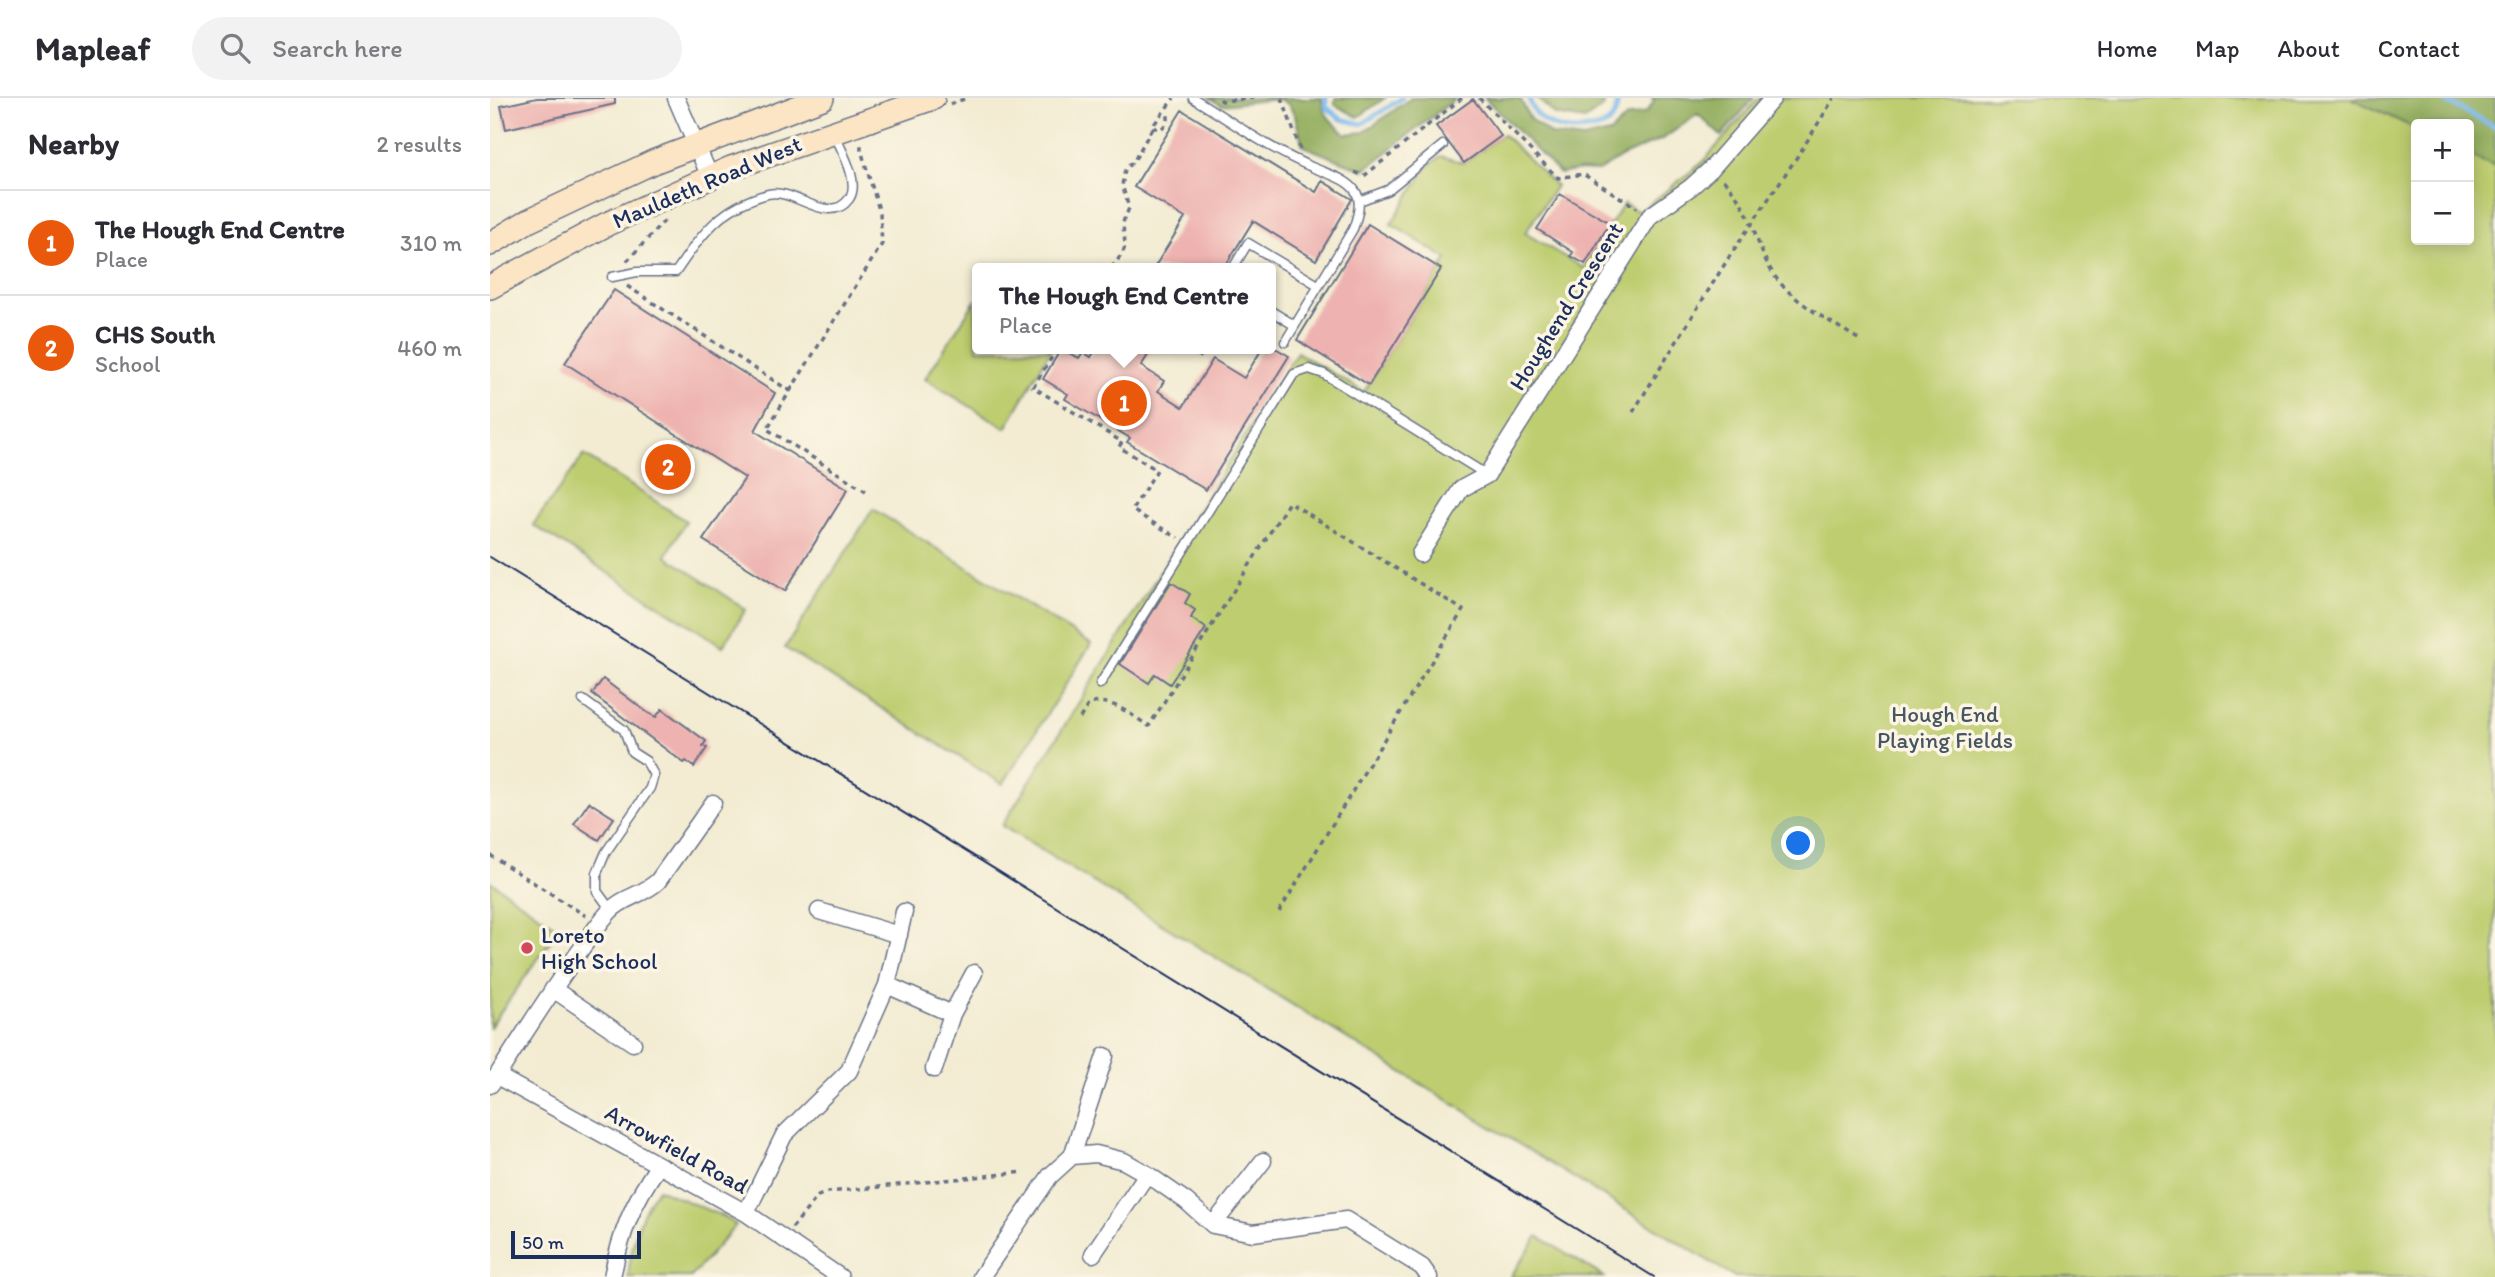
<!DOCTYPE html>
<meta charset="utf-8">
<style>
:root{--surface:#fff;--page:#f2f2f3;--text:#2b2b33;--muted:#7c7c81;--line:#e1e1e2;--accent:#ea580c}
body{margin:0;font-family:Itim,sans-serif;background:var(--page);color:var(--text)}
.controls{position:absolute;right:21px;top:21px;display:grid;overflow:hidden;border-radius:7px;box-shadow:0 4px 18px #0003}
.controls button{width:63px;height:63px;display:grid;place-items:center;padding:0;border:0;border-bottom:2px solid var(--line);background:var(--surface);color:var(--text);font:35px sans-serif}
.scale{position:absolute;left:21px;bottom:18px;width:130px;box-sizing:border-box;padding-left:7px;border:4px solid #1b2f5e;border-top:0;font-size:19px;line-height:24px;white-space:nowrap;color:#1b2f5e;-webkit-text-stroke:5px #fcf5e5;paint-order:stroke}
.you{position:absolute;left:1309px;top:746px;width:24px;height:24px;margin:-18px;border:5px solid #fff;border-radius:50%;background:#1a73e8;box-shadow:0 0 0 10px #1a73e833}
.badge{display:grid;place-items:center;width:46px;height:46px;border-radius:50%;background:var(--accent);color:#fff;font-size:23px;font-weight:700}
.pin{position:absolute;translate:-50% -50%;border:4px solid #fff;box-shadow:0 2px 7px #0006}
.popup{position:absolute;left:482px;top:165px;width:304px;height:91px;box-sizing:border-box;display:grid;place-content:center;border-radius:7px;background:var(--surface);filter:drop-shadow(0 2px 5px #0005);font-size:23px;white-space:nowrap;color:var(--muted)}
.popup b{font-size:26px;color:var(--text)}
.popup::after{content:'';position:absolute;left:50%;top:100%;margin-left:-14px;border:14px solid transparent;border-top-color:var(--surface)}
.list{margin:0;padding:0;list-style:none}
h2{display:flex;justify-content:space-between;align-items:center;height:91px;margin:0;padding:0 28px;font-size:30px}
h2 small{font-size:23px;font-weight:400;color:var(--muted)}
.list li{display:grid;grid-template-columns:46px 1fr auto;gap:21px;align-items:center;box-sizing:border-box;height:105px;padding:0 28px;border-top:2px solid var(--line)}
.list b{display:block;font-size:26px;white-space:nowrap}
.list p{margin:0;font-size:23px;white-space:nowrap;color:var(--muted)}
.list em{font-size:23px;font-style:normal;color:var(--muted)}
.icon{flex:none;width:38px;height:38px;fill:none;stroke:currentColor;stroke-width:2;stroke-linecap:round;stroke-linejoin:round}
.map{position:relative;flex:none;width:2005px;height:1179px;overflow:hidden}
header{display:flex;align-items:center;gap:42px;box-sizing:border-box;height:98px;padding:0 35px;background:var(--surface);border-bottom:2px solid var(--line)}
header strong{font-size:33px}
nav{display:flex;gap:38px;margin-inline-start:auto;font-size:24px}
.search{width:490px;height:63px;background:var(--page);display:flex;align-items:center;gap:18px;box-sizing:border-box;padding:0 24px;border-radius:38px;color:var(--muted);font-size:26px}
main{display:flex}
aside{flex:1;background:var(--surface)}
.map>svg:first-child{display:block}
</style>
<header>
<strong>Mapleaf</strong>
<div class="search"><svg class="icon" aria-label="search" viewBox="0 0 24 24"><circle cx="10" cy="10" r="6"/><path d="M15 15l6 6"/></svg>Search here</div>
<nav><a>Home</a><a>Map</a><a>About</a><a>Contact</a></nav>
</header>
<main>
<aside>
<h2>Nearby<small>2 results</small></h2>
<ul class="list">
<li><span class="badge">1</span><div><b>The Hough End Centre</b><p>Place</p></div><em>310 m</em></li>
<li><span class="badge">2</span><div><b>CHS South</b><p>School</p></div><em>460 m</em></li>
</ul>
</aside>
<div class="map">
<svg width="2005" height="1179" viewBox="0 0 2005 1179">
<rect width="100%" height="100%" fill="#fcf5e5"/>
<filter id="ink" filterUnits="userSpaceOnUse"><feTurbulence type="fractalNoise" baseFrequency=".0143" numOctaves="2"/><feDisplacementMap in="SourceGraphic" scale="14" xChannelSelector="R" yChannelSelector="G"/><feConvolveMatrix kernelMatrix="1 2 1 2 8 2 1 2 1" color-interpolation-filters="sRGB"/></filter>
<filter id="wash" filterUnits="userSpaceOnUse"><feTurbulence type="fractalNoise" baseFrequency=".00686" numOctaves="4" result="noise"/><feDisplacementMap in="SourceGraphic" scale="28" xChannelSelector="R" yChannelSelector="G"/><feGaussianBlur stdDeviation="1.57" result="paint"/><feColorMatrix in="noise" values="0 0 0 0 0 0 0 0 0 0 0 0 0 0 0 0 0 1.4 0 .05"/><feComposite in="paint" operator="in"/></filter>
<g filter="url(#wash)">
<rect width="100%" height="100%" fill="#f3ecd3"/>
<path fill="#becd70" stroke="#6c7e67" stroke-width="2" fill-rule="evenodd" d="M1269,0H2005V1179H1245L512,728L807,254L874,294L957,161L901,126L938,68L951,58L974,65L1013,36L1066,88L1035,135L1093,170L1134,105L1149,114L1212,65ZM1926,26H1979V142H1926Z
M485,203L487,251H561L516,330L435,281Z
M94,357L196,423L176,458L256,511L233,548L43,427Z
M383,411L601,546L513,686L295,550Z
M0,783L69,831L0,929Z
M168,1091L237,1120L246,1127L201,1179H138C141,1150 149,1114 168,1091Z
M1048,1138L1114,1179H1020Z"/>
<path fill="#96b062" stroke="#587060" stroke-width="2" d="M720,0H832C831,16 845,27 856,36L874,34L921,0H966L874,72L813,48L805,18L799,7L789,1L731,7Z
M845,0H895L868,19L845,7Z
M995,0H1030L1040,21L1061,37L1093,41L1120,35L1137,19L1157,14L1164,3L1162,0H1264L1231,38L1208,16L1174,40L1133,58L1108,73L1090,72L1070,76Z
M1047,0H1112L1114,8L1095,22L1065,17Z
M1861,0H2005V69L1979,57V26H1926V31Z"/>
<g fill="none" stroke-linecap="round" stroke-linejoin="round">
<path stroke="#7cbaef" stroke-width="5" d="M836,0V9L851,21L872,26L912,0
M1039,0C1046,26 1071,35 1097,31C1104,31 1112,30 1118,25C1126,19 1127,10 1128,0
M1949,0L2005,29"/>
</g>
<g id="blocks">
<path fill="#eeb3b0" d="M47,0H125V6L16,31L11,8Z
M983,1L1011,38L974,65L946,28Z
M692,12L826,94L832,83L862,101L826,162L763,123L734,170H664L695,120L644,89Z
M1070,96L1120,125L1095,166L1081,158L1083,154L1047,131Z
M878,126L951,171L879,287L807,242Z
M124,192L285,295L265,333L358,391L295,493L213,442L255,380L75,265Z
M571,251L589,260L593,254L601,259L606,251H662L651,268L674,283L668,293L693,309L723,261L754,280L772,251H787L799,258L716,392L637,344L640,340L575,301L578,296L553,281Z
M681,484L700,496L695,505L705,512L701,520L716,530L680,586L665,576L659,585L630,566Z
M113,581L158,615L166,619L172,611L216,643L213,648L217,650L204,669L196,663L194,665L102,596Z
M99,704L124,720L109,742L84,726Z"/>
</g>
</g>
<g filter="url(#ink)">
<use href="#blocks" fill-opacity="0" stroke="#677187" stroke-width="2"/>
<g fill="none" stroke-linecap="round" stroke-linejoin="round">
<defs>
<path id="lane" d="M703,0C742,24 782,53 824,70C838,76 858,81 866,94C872,105 867,120 863,131L795,244
M869,103L898,92L953,47
M743,170L758,145L828,187
M122,179L147,174H186C211,136 232,108 278,96C304,89 338,129 359,101C371,84 351,52 344,35
M781,213L804,227
M610,586L804,276L819,271L834,276L997,377
M93,602L134,632L142,654L156,663L164,677L160,690L116,754L107,775V793L121,812"/>
<path id="street" d="M186,0L220,79
M930,456L971,391L997,377L1160,118L1201,89L1221,71L1283,0
M329,813L409,837
M397,887L462,916
M63,891L143,945
M444,971L462,916L484,875
M7,978C33,937 59,896 87,857C97,843 107,827 119,814C132,799 154,797 168,783L223,705
M0,987L7,978L256,1115L350,1179
M582,1058L615,958
M256,1115L294,1037L359,973L397,887L414,814
M723,1127L773,1063
M603,1156L657,1076
M122,1179C131,1134 143,1104 169,1067
M491,1179L560,1078L582,1058L606,1056L634,1063L657,1076L696,1103L723,1127L763,1135L856,1122L932,1169L939,1179"/>
<path id="secondary" d="M0,146L38,123L163,64L332,0
M0,189L117,126L241,70L443,0"/>
</defs>
<use href="#lane" stroke="#677187" stroke-width="11"/>
<use href="#street" stroke="#677187" stroke-width="19"/>
<use href="#secondary" stroke="#677187" stroke-width="26"/>
<path stroke="#677187" stroke-width="3.5" stroke-dasharray="5 5" stroke-linecap="butt" d="M792,0L810,51
M989,0L1068,80L1093,76L1147,110
M730,1L732,3L763,0
M460,6L477,0
M662,30H672C678,25 680,21 676,13
M865,74L874,78L972,0
M1233,82C1266,115 1262,143 1284,177C1304,206 1343,224 1371,243
M137,163L177,120
M621,170C639,149 635,151 633,127C633,121 637,116 639,110L632,87L635,72L645,61L665,25L684,0
M137,188L300,293L277,331L376,393
M485,194L487,196
M567,251L543,289L632,344L629,349L667,372L642,412L688,440
M582,251L587,254L589,251
M699,251L713,260
M300,293L392,146L390,115L371,52V43
M1143,314L1241,156L1309,56L1344,0
M590,620L598,607C619,597 642,618 659,628L799,404L973,512L789,814
M0,757L96,818
M302,1130L328,1098L338,1094L535,1074"/>
<use href="#lane" stroke="#fff" stroke-width="8"/>
<use href="#street" stroke="#fff" stroke-width="16"/>
<use href="#secondary" stroke="#fce5c4" stroke-width="23"/>
<path stroke="#1b2f5e" stroke-width="2" d="M0,459L1164,1179"/>
</g>
</g>
<circle fill="#d1495b" stroke="#fcf5e5" stroke-width="2.5" cx="37" cy="850" r="7"/>
<g text-anchor="middle" dominant-baseline="central" stroke-width="7" stroke-linejoin="round" paint-order="stroke">
<g font-size="23" fill="#1b2f5e" stroke="#fcf5e5">
<text transform="translate(217 84) rotate(-23)">Mauldeth Road West</text>
<text transform="translate(1076 208) rotate(-58)">Houghend Crescent</text>
<text transform="translate(187 1051) rotate(29)">Arrowfield Road</text>
</g>
<g font-size="23" fill="#445662" stroke="#fcf5e5">
<text x="1455" y="616">Hough End<tspan x="1455" dy="26">Playing Fields</tspan></text>
</g>
<g font-size="23" fill="#1b2f5e" stroke="#fcf5e5" text-anchor="start">
<text x="51" y="837">Loreto<tspan x="51" dy="26">High School</tspan></text>
</g>
</g>
</svg>
<div class="controls">
<button>+</button>
<button>−</button>
</div>
<div class="scale">50 m</div>
<div class="you"></div>
<div class="pin badge" style="left:634px;top:305px">1</div>
<div class="popup"><b>The Hough End Centre</b>Place</div>
<div class="pin badge" style="left:178px;top:369px">2</div>
</div>
</main>
